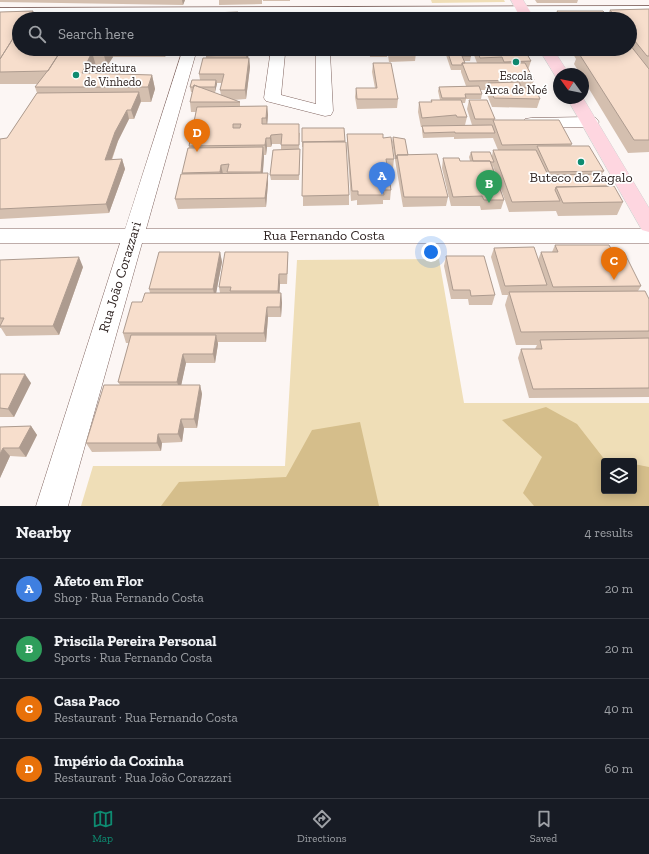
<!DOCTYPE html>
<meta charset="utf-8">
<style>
:root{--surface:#171b24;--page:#242831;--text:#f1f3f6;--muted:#9ea1a6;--line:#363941;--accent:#0e8c71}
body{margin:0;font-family:"Zilla Slab",serif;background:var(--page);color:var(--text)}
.controls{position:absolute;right:12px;bottom:12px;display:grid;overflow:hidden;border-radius:4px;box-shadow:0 2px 10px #0003}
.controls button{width:36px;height:36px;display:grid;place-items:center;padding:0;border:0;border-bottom:1px solid var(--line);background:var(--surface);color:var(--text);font:20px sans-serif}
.compass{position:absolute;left:553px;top:68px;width:36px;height:36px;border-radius:50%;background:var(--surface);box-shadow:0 2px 10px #0003;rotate:303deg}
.you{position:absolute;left:431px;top:252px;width:14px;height:14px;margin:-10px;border:3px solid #fff;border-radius:50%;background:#1a73e8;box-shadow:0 0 0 6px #1a73e833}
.badge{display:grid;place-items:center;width:26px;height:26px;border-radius:50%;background:var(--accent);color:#fff;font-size:13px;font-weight:700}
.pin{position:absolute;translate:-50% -33px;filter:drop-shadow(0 1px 2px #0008)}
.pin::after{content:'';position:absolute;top:21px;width:14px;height:12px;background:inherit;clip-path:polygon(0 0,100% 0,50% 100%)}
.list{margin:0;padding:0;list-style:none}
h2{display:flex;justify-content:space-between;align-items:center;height:52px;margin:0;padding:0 16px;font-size:17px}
h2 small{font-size:13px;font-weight:400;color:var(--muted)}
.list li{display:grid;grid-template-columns:26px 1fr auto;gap:12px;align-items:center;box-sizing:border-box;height:60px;padding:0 16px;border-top:1px solid var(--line)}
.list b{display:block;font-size:15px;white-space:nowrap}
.list p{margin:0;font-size:13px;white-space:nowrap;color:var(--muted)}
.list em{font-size:13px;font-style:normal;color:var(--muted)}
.icon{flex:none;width:22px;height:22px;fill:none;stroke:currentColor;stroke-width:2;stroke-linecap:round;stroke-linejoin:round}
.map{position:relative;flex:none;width:649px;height:506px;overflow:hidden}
.search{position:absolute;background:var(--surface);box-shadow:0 2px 10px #0003;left:12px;right:12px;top:12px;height:44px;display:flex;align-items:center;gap:10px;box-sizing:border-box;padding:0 14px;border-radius:22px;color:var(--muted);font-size:15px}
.sheet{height:292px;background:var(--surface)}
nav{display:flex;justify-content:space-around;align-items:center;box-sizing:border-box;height:56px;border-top:1px solid var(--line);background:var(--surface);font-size:11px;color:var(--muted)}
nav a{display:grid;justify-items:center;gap:2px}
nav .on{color:var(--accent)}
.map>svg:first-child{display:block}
</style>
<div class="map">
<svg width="649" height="506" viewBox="0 0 649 506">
<rect width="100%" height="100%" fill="#fcf6f4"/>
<path fill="#efdeb7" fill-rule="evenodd" d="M431,0H504L505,2L432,3Z
M439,259L464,403H649V506H81L93,466H285L297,260ZM604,461H634V491H604Z"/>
<path fill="#d5be8b" d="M546,407L577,424L605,460L609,461H604V491H634V464L649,467V506H534L523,493L542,457L502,420Z
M360,422L379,506H161L179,482L286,477L312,430Z"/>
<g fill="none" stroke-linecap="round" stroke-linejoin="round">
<defs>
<path id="minor" d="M649,6V14L0,16V8Z
M183,49H197L146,229H649V243H142L68,506H36L120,243H0V229H125Z
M255,49C264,49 280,46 285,54L281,95L316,104V53L318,50H328L330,53L333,111L331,115L325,116L266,101L264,98L270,56L257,52Z
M590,117L596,118L599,122L596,126L590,127L531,128L525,127L522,123L525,119L531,118Z"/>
<path id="major" d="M511,0H523L535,19H521Z
M539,49H553L569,74H559V78L556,77Z
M567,98H583L649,208V232L642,230Z"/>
</defs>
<use href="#minor" stroke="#816560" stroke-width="1"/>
<use href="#major" stroke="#d6d3d3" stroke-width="1"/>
<use href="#minor" fill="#fff" fill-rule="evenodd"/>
<use href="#major" fill="#fed6e0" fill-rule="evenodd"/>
</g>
<path fill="#d4bfaf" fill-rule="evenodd" d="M0,0H185L183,5L0,2Z
M219,0H262V4L219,5Z
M263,0H290V1H263Z
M535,0H578L577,3H537Z
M649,9V152L628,153L583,79V74H580L574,64L576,59L570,49H630V19H555L557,11L607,16L610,10Z
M33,11L36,19L19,49H168L165,57H113L107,66H96L93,73L152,75L155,89L151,102H141L134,119H129L118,141L112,160L122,159L125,169L109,213L0,219V139L7,138L37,93L35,87L38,84H0V12Z
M474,13L511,19H473Z
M369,49H387V57H370Z
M387,49H425L424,53H416L415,61L389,62Z
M444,49H524L531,61L528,70L534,80L531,88L540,99L537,108L492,107L486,92V90H480L482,94L481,99H466L465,103H462L467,117L465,125H472L467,109L469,100L495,119L494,120L572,144L571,146L604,171L602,174L609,186L623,202L617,215L558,216L556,211L509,212L493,166V167L504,200L501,209L481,210L480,206H451L442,168L443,158L460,161H470L469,157L471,152L492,156L493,150H498L493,138L454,139V137L423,138L422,131V127H421L418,112L419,102H431V100H440L438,91L439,87L466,86L461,72V70H451ZM470,54H474V55L477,63H465L464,61H470L471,56Z
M249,52L248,58H249L250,67L246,99L233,100L240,102V106H267L268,115L267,124L300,133L299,149L300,154L299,180H271L270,175L281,150V144H272L271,147H267L266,155H264L263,173H268V183L266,207L178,209L175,199L189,148V146L196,112H191L190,102L192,92H191L190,87L200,80L199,74L206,58V56ZM217,83H222L220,90L221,95L212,92H215Z
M373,63L398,99L397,108L357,109L355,97L356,88H375L372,72Z
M344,128L349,195V205L303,206V147H302V142Z
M347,134L383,138L394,159L393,168H388L391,190L390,200H383V204L357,205V200L351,201L347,144Z
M393,137L408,155L448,197L446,206L403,207L392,142Z
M555,245L613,252L641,286L638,291L649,299V397L529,398L518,358L521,349H535L537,345H516L505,305L508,295H502L491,257L494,248L538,260L541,252H552Z
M220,252L222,262L216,293H220L219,287L288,252V261L287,284H280L279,293H281L282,303L281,317H268L266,342H218V344L215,363H186L181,385H200L202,394L197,428H184L182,442L162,443L161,451L92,452L86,443L120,385L118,382L129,343H126L123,333L142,302L150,293L149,289Z
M446,256L495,295L492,305H469L468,299H451L444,266Z
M0,260L83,267L59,335L6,336L1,328H0Z
M0,374L31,383L14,417H0Z
M31,426L37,435L26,457L10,456L0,478V427Z"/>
<path fill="#ad9b8f" d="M182,0H185L183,5Z
M33,11L36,19H28Z
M175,13L176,19H173Z
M105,49H110L113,57L107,66L103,52Z
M163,49H168L165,57Z
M247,49H248L249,52L247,63L246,54Z
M92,52L96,66L87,87L82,73Z
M249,58L250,67L246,99L245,90Z
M152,75L155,89L151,102L148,87Z
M216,80L217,84L215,92V87Z
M139,92L141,101L134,119L131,110Z
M267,106L268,115L267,127L266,118Z
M127,110L129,119L118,141L108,169L105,160L115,132Z
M271,135L272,144L271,147L270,138Z
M266,138L267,147L266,155L265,145Z
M263,147L264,157L262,181L261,172Z
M122,159L125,169L109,213L106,204Z
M221,165L223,174L222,182L220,172Z
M268,173V183L266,207L265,198Z
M220,252L222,262L215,299L213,289Z
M79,257L83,267L59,335L53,326Z
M279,274L280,284L279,301L278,291Z
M281,293L282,303L281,317L280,307Z
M267,307L268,317L266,342L264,333Z
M216,335L218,344L215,363L213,354Z
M183,354L186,363L180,391L177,382Z
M25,374L31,383L14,417L8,409Z
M200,385L202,394L197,428L194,419Z
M181,419L184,428L182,442L178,434Z
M31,426L37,435L26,457L19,448Z
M158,434L162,443L161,451L157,443Z
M3,448L10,456L0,478V454Z"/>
<path fill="#f7decc" stroke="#ad9b8f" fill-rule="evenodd" d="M649,9V56H647L630,35V19H617L610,10Z
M33,11L28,19H19V29L0,59V12Z
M557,11H603L610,19H562Z
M238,12L236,19H210L212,13Z
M175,13L173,19H80L82,16Z
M436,13H467L470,19H413L412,16L437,15Z
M474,13H508L511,19H476Z
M385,14H406L408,19H386Z
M355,17H381L382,19H355Z
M81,18L80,19H41Z
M274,18H321V19H274Z
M19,29V49H62L48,71L0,72V59Z
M630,45L649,69V140H634L578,52H584L581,49H630Z
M62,49H105L103,52H92L82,73L152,75L148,87H35L49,69Z
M207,49H247L246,54L206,56Z
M370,49H387V52H370Z
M389,49H415L416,52L390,53Z
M477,49H524L531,61L504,62L502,57L480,58Z
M447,50H469L471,56H462L465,63H462V65H452Z
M203,58H249L245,90H220L224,74H199Z
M373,63H391L398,99H357L356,88H377Z
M462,63H525L534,80L469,81Z
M192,80H216L215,87H199L194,85V87H190Z
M519,82L522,88H535L540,99L494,98L488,83Z
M194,85L240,102H190Z
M479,86L482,94H465L466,98H442L439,87Z
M139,92L131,110H127L115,132L105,160L122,159L106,204L0,209V139L7,138L37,93Z
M431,100H461L467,117H457L456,115L422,118L419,102H432Z
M469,100H487L495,119H475Z
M267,106L266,118H262V124H299V145H281L282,134L271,135L270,138H266L265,145L189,146L197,107ZM233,124H241L240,128H233Z
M493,120H559L572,144L502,145Z
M492,125L495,133H455V132L424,133L422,126Z
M302,128H344L345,141L302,142Z
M347,134H383V138L391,137L394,159H386L391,190H383L384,195H358V191H352Z
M393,137L405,139L408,155H397L396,159Z
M303,142H346L349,195L302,196Z
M537,146H589L604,171L549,172Z
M263,147L261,172H227L229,164L221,165L220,172L182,173L188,148Z
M300,149L299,175H270L273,150Z
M493,150H536L548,175L602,174L609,186L556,187L555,190L560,201L512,202Z
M471,152H490L494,162H491L490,161H473Z
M437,154L448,197H404L397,155Z
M443,158H459L460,161H490L504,200H484L482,196L453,197Z
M268,173L265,198L175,199L181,174Z
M614,186L623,202L563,203L556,187Z
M555,245H609L613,252H624L641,286L553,287L541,252H558Z
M534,247L547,285L505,286L494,248Z
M159,252H220L213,289H149Z
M225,252H288L287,274H279L278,291H230L231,287H219Z
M446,256H484L495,295L471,296L470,290H453Z
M79,257L53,326H0L4,318H0V260Z
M645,291L649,299V331L521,332L509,292Z
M145,293H281L280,307H267L264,333H123L132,302H142Z
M131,335H216L213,354H183L177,382H118Z
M649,338V388L533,389L521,349H542L540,340Z
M0,374H25L8,409L0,408Z
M104,385H200L194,419H181L178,434H158L157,443H86Z
M31,426L19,448H3L0,454V427Z"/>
<g fill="#0e8c71" stroke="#fff" stroke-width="1.5">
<circle cx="516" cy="62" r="4"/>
<circle cx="76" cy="75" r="4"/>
<circle cx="581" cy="162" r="4"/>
</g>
<g text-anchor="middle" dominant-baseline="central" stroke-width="3.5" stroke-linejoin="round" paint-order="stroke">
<g font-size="12" fill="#302523" stroke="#fff" text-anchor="start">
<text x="84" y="68">Prefeitura<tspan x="84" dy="14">de Vinhedo</tspan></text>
<text x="516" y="76" text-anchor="middle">Escola<tspan x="516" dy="14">Arca de Noé</tspan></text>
</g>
<g font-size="14" fill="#302523" stroke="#fff">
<text x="581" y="177">Buteco do Zagalo</text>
</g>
<g font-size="14" fill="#302523" stroke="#fff">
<text x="324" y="235">Rua Fernando Costa</text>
<text transform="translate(120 277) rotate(-73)">Rua João Corazzari</text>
</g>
</g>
</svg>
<div class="controls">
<button><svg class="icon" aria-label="layers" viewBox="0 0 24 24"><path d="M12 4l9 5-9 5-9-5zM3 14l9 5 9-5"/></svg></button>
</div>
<svg class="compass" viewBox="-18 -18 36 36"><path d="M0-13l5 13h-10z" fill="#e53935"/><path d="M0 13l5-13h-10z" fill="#9ea1a6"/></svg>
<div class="you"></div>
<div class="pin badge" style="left:382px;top:195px;background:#3f7fe0">A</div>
<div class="pin badge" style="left:489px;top:203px;background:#2e9e5b">B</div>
<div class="pin badge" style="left:614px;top:280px;background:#e8710a">C</div>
<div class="pin badge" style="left:197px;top:152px;background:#e8710a">D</div>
<div class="search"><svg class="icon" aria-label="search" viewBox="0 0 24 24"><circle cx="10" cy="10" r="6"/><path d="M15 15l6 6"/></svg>Search here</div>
</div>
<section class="sheet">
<h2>Nearby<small>4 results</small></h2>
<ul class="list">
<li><span class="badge" style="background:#3f7fe0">A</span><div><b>Afeto em Flor</b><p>Shop · Rua Fernando Costa</p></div><em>20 m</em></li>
<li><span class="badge" style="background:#2e9e5b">B</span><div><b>Priscila Pereira Personal</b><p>Sports · Rua Fernando Costa</p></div><em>20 m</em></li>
<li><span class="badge" style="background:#e8710a">C</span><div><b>Casa Paco</b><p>Restaurant · Rua Fernando Costa</p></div><em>40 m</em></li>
<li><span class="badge" style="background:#e8710a">D</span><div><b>Império da Coxinha</b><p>Restaurant · Rua João Corazzari</p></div><em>60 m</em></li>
</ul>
</section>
<nav>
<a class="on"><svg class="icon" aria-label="map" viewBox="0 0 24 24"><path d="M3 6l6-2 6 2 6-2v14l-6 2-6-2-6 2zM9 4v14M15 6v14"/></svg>Map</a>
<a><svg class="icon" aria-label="directions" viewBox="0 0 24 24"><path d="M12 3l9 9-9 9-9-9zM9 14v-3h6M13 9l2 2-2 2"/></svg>Directions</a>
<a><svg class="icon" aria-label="saved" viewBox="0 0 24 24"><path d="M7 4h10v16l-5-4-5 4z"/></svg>Saved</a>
</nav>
